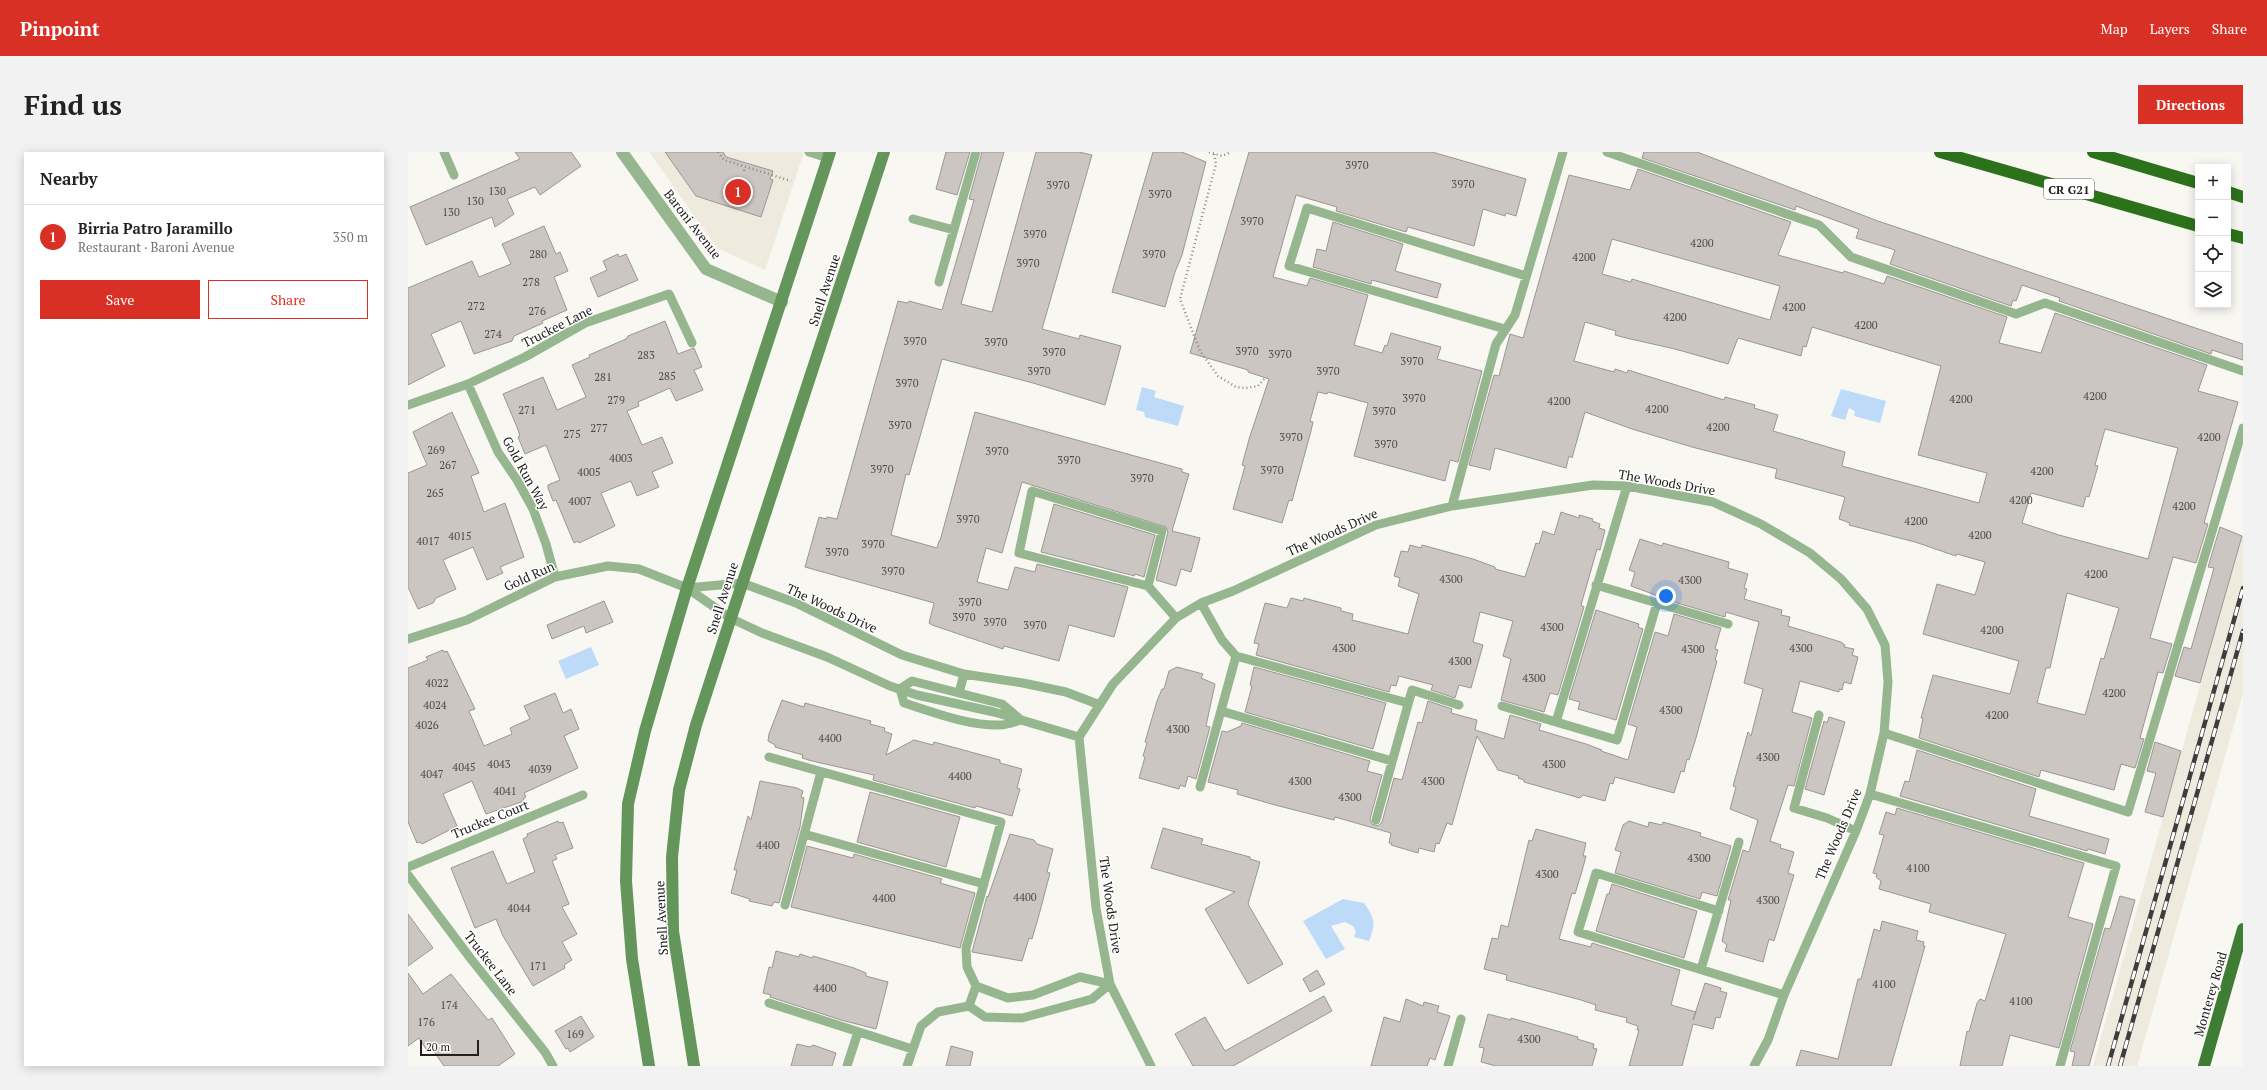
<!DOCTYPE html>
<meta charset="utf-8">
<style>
:root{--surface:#fff;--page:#f2f2f2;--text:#222;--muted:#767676;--line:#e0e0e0;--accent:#d93025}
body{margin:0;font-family:"PT Serif",serif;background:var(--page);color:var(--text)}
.controls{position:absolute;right:12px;top:12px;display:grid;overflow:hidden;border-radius:0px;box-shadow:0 2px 10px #0003}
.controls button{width:36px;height:36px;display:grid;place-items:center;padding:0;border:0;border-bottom:1px solid var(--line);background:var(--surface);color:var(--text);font:20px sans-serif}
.scale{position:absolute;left:12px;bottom:10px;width:59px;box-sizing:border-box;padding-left:4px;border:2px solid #22211f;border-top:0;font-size:11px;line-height:14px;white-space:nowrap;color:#22211f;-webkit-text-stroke:3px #fff;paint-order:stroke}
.you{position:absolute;left:1258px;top:444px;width:14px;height:14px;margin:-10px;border:3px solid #fff;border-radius:50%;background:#1a73e8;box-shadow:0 0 0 6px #1a73e833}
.badge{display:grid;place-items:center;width:26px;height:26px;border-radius:50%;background:var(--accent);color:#fff;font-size:13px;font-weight:700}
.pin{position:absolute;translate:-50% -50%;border:2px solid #fff;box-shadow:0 1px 4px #0006}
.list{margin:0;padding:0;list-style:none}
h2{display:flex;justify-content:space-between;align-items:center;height:52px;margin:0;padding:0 16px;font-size:17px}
h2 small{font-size:13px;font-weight:400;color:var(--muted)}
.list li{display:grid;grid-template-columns:26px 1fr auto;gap:12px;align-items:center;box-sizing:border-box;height:64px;padding:0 16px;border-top:1px solid var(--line)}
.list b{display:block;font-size:15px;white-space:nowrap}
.list p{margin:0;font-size:13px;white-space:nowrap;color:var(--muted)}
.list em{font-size:13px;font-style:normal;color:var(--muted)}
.actions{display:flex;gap:8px;padding:12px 16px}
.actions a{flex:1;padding:9px 0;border:1px solid var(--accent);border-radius:0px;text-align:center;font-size:14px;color:var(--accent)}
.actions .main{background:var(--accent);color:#fff}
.icon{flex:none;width:22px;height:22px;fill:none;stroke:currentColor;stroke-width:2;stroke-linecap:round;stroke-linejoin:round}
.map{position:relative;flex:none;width:1835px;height:914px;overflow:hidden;border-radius:0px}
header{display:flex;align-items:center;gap:24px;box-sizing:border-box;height:56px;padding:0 20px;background:var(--accent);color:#fff}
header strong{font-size:19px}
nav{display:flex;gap:22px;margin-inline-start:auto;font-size:14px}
.intro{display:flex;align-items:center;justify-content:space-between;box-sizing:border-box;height:96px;padding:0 24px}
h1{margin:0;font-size:28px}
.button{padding:10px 18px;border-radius:0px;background:var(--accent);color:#fff;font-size:14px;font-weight:700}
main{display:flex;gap:24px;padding:0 24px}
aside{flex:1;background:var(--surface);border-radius:0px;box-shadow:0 2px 10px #0003}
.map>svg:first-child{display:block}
</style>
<header>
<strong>Pinpoint</strong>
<nav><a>Map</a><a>Layers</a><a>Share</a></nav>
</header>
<div class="intro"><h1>Find us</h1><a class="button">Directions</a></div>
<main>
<aside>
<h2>Nearby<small></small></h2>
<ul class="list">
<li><span class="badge">1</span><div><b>Birria Patro Jaramillo</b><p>Restaurant · Baroni Avenue</p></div><em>350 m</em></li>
</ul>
<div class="actions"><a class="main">Save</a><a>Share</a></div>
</aside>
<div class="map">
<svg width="1835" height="914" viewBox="0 0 1835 914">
<rect width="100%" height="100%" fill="#f9f7f1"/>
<path fill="#eeeadd" d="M241,0H396L357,118L309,96Z
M1835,381V541L1729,914H1685Z"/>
<path fill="#bedaf9" d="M734,235L748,239L746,245L776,254L770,274L737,265L736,260L728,258Z
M1433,237L1478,249L1472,271L1446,264L1447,259L1441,256L1437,268L1423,264Z
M183,495L191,513L158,527L150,509Z
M935,747L956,751C967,767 968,771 961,789L946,785L948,780L945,774L937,770L923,774L937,797L918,807L895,769Z"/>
<path fill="#cbc6c2" stroke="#9b9692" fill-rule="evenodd" d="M107,0H163L173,14L132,43L127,35L99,47L106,62L87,75L84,65L18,93L2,55L112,7Z
M257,0H315L318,5L365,19L362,27L365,28L353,65L288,44Z
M538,0H562L549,43L528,37Z
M574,0H596L553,152L584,160L628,0H671L684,3L634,177L671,187L672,183L713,194L697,253L625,231L534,207L501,323L498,322L483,383L529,396L531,389H532L567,260L774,317V320L781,322L764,379L792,386L783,420L773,417L768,434L748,428L760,380L758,375L614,330L594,401L578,396L569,430L600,438L607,415L627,420L629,412L720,435L706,485L661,473L651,509L596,494L595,497L524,473L521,471L526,451L397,415L411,365L418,367L419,365L429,367L490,149L500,151L501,149L534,158L566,48L561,47Z
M745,0H774L798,10L774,103L767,120L757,155L704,140Z
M841,0H1024L1118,27L1108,64L1098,61L1097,64L1075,57L1066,94L1000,75L998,80L928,59L929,55L888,43L865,125L899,134L902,126L960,143L946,193L974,201L977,193L979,194L983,181L1033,195L1029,207L1074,219L1050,310L1042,308L1037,329L946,304L960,251L920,240L919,242L910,240L902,269L905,270L903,279L884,349L881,348L874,371L825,357L837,314L834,313L842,284L861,227L840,220V218L782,201Z
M1236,0H1289L1470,69L1835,192V208L1804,198L1803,202L1651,149L1652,146L1614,133L1608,149L1605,148L1603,154L1482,112L1487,98L1448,86L1451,77L1388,54L1387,58L1234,6Z
M1230,17L1383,70L1370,103L1435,121L1436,119L1476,132L1479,124L1599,165L1591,191L1633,201L1647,161L1799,213L1790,239L1830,250L1796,371L1800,372L1788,411L1765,405L1742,486L1764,492L1755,521L1750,520L1732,586L1736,587L1727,616L1713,612L1706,638L1633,618L1631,625L1511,586L1515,566H1513L1525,523L1602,542L1611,509L1515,482L1529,432L1567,443L1577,410L1549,402L1548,404L1507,390L1441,373L1442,371L1431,367L1437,345L1367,326L1369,317L1284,295L1224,277L1177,260L1164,306L1161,304L1158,316L1087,296L1082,318L1061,313L1086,223L1091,224L1102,182L1115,186L1161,23L1222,38ZM1204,87L1372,134L1362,168L1224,127L1223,130L1194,122ZM1177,170L1208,179L1207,183L1218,186L1267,197L1320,212L1330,186L1393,204L1395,194L1398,195L1404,175L1533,214L1510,303L1579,321L1571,351L1434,314L1437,300L1365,279L1370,263L1346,256L1347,253L1317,245L1316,248L1220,218L1219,221L1207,217L1206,220L1166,209ZM1697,277L1770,296L1740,407L1651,383L1614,371L1623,341L1675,355L1678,344L1681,345L1690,314L1687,313ZM1659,441L1711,456L1696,507L1693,506L1677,563L1629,551L1638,516H1642Z
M925,70L995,92L987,119L1033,132L1029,146L964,128L963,132L905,115L909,97L918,99Z
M136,74L148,102L152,100L160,119L146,125L159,158L134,169L135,171L106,184L104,189L66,202L53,169L23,182L37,214L0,233V136L64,109L71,125L103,112L94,92Z
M210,102L211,105L218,102L230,128L190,145L182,126L199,118L195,109Z
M257,169L270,202L286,196L294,215L286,218L295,238L268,249L262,236L230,250L231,254L219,259L234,293L254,285L265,311L244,320L251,335L229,344L223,329L193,341L207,374L171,391L170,389L166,391L148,348L145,349L140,336V333L152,328L138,293L117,302L110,285L112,284L109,275L95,242L135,225L149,258L178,245L164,213L182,205L181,203L218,187L220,184Z
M44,260L71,321L63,324L76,360L97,351L116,405L92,415L95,421L79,428L65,395L35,408L48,437L28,446L25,451L10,457L0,435V321L19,313L5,280Z
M646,352L747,383L736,425L727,422L726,424L723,423L633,400Z
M1153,360L1171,366V363L1185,367L1184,369L1192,372L1191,376L1197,378L1192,398L1189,397L1173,453L1176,455L1150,543L1142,541L1136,560L1093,548L1103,507L1095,504L1105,469L1072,460L1065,490L1075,493L1063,536L1051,533L1047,546L1023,538L1025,533L991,524L988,534L983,533L981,540L848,503L851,492L846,491L857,451L879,456L883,446L895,449L896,446L933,456V459L945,462L944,468L1000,482L1011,442L990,434L992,426L986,424L993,399L1000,400L1002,393L1013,396L1014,393L1065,407L1087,415V417L1117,425L1128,391L1131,392L1135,379L1146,383Z
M1812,375L1834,384L1792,531L1767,524L1776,495L1783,497L1806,416L1800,415Z
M1232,387L1254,394L1255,391L1321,410L1320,416L1340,422L1336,436L1339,437L1336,447L1374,458L1373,463L1382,465L1380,474L1433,490L1437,493L1436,495L1446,497L1444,503L1450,505L1443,532L1436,530L1434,538L1431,537V540L1392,529L1384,560L1404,566L1386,634L1380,633L1362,689L1373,693L1372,696L1386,700L1380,721L1386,723L1366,789L1361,787L1355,810L1317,799L1319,793L1314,789L1323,748H1320L1335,698L1341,700L1350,668L1322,657L1328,635L1325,634L1340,580L1343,584L1355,537L1336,531L1351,470L1318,460L1317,465L1269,451L1223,434L1227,420L1221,418Z
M196,449L205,470L178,481L176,474L144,487L139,473Z
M1188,458L1231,472L1230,475L1235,477L1208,568L1170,557L1172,550L1161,547Z
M1266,462L1313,476L1307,497L1310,498L1307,508L1309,509L1288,586L1281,608L1279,607L1276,620L1273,619L1266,641L1207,625L1205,632L1202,631L1197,649L1175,643L1172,646L1116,630V628L1110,626L1111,624L1090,618L1069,584L1044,673L1039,671L1031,692L1028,691L1026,700L1011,696L1010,701L983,693L984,691H981L983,681L927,665L926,668L867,653L829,642L830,638L800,630L814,579L819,580L833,574L834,571L962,609L959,619L974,623L962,667L964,672L970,674L974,670L986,626L994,628L1010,570L1014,571L1020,549L1044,557L1043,561L1069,568L1067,578L1096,587L1102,563L1133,572L1131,578L1178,592L1194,598L1193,599L1220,608L1229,575L1220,572L1247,480L1260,484Z
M35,498L36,500L39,499L67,557L61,559L76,594L104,582L102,576L122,567L116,554L147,541L155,561L163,557L171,577L156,584L170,616L116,641L118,645L115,647L116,649L78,662L64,629L35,642L49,674L14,692L12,690L9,691L0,670V516L20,508L18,505Z
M769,515L795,522L793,526L807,532L798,574L802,575L788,627L780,624L777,635L772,633L771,637L731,626L737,605L735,604L739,591L737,590L749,549L754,537H756L761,519Z
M846,515L978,551L965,597L837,560L844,534L842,533Z
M374,548L396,555L397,551L463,569L462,572L477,576L476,579L484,582L478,603L506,588L525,593L526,590L592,608V611L614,617L609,636L612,637L604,664L568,654L567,656L465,628L466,623L404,609L394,606L395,603L367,595V593L360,589L361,582Z
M1421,565L1437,570L1416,643L1397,637L1416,569L1419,571Z
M1747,590L1773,599L1755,665L1737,660L1748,621L1739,619Z
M1509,598L1628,637L1621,664L1701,687L1697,702L1680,697L1679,699L1492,644L1497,629L1501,630Z
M352,629L389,636L395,639L393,645L396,646L392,675L371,751L366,750L364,754L341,749L342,747L323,741L329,718H326L340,664L343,668Z
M462,640L552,665L538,715L449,690Z
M1489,656L1676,711L1660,765L1685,772L1651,896L1602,883L1594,914H1552L1559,879L1561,880L1569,851L1572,847L1577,849L1598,782L1521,760L1523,752L1471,737L1473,729L1468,725L1469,722L1465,721L1476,683L1471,682L1478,660L1487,663Z
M150,669L151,671L155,670L165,696L147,703L149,707L144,709L161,752L154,755L169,782L154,790L164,808L156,813L157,816L125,834L95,784L88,767L67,776L43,716L85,699L99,732L127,720L115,687L120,684L119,682Z
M1221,669L1240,675L1241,670L1254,673L1255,670L1293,681L1292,684L1323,694L1309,744L1294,740L1292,747L1207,721L1213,700L1207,698L1215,673Z
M755,676L795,687L793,692L842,705V707L852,710L840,752L875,812L840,832L797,757L827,740L743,716Z
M1128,677L1178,691L1175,704H1178L1174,719L1167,742L1164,741L1151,787L1183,795L1184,791L1272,818L1263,853L1288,860L1285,868L1297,831L1313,836L1312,839L1319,841L1312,866L1308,865L1305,877L1285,872L1274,914H1221L1231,878H1229L1230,874L1218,870L1219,866L1187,858L1188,853L1173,848L1098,828L1099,823L1076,817L1084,786L1090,787L1093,773L1100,775L1121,688L1124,689Z
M602,682L626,688L629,692L645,697L639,720L642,721L631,763L624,787L621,786L614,809L564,800L579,744L580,745Z
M399,694L445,706L446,702L534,727L532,731L567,741L552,796L383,755Z
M1204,732L1289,759L1276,806L1188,779L1199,742H1201Z
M1712,744L1727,748L1681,914H1664L1667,900L1662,899L1697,776L1702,777Z
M0,762L25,796L0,814Z
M1474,769L1510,779L1508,788L1516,790L1515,794H1517L1483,914H1388L1393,898L1430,907L1450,827H1453L1466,777L1472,779Z
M368,799L391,805L392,802L404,806L405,804L446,816L458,821V824L480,830L468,877L433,868L362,845L363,843L355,841L361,815L364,816Z
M909,818L917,832L902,840L895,827Z
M0,821L15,842L43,822L80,868L84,866L107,902L90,914H36L22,894L18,897L11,886L0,894Z
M916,844L924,859L825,914H785L767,882L797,865L817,899Z
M998,847L1015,854L1016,850L1031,854L1029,860L1042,864L1027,908L1022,906L1019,914H963L976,865L992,870Z
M1080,862L1103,868V866L1170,885L1169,887L1186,892L1185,896L1189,897L1184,914H1088L1073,910L1076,896L1071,895Z
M173,864L186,885L162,900L160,896L158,897L147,879Z
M389,892L402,895L405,893L428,901L424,914H383Z
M543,894L565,900L562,914H538Z"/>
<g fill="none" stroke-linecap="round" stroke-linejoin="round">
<path stroke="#898884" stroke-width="2.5" stroke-dasharray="1 3" stroke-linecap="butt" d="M310,0L316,8L383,29
M801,0L814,4L823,0
M806,2L808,12L772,147L792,199L810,224L828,235L838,236L850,234L856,227
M336,19L337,15"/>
<path stroke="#95b68f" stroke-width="9" d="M36,0L46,23
M401,0L420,6
M1199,0L1411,73L1443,105L1608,162L1637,151L1835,219
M505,67L546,78
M531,130L568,0
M1097,177L881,114L899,56L1118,124
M60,232L90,300L109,328L125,357L138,392L147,425
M0,253L60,232L117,205L177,171L261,142L284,191
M1044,354L1088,192L1107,163L1155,0
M1188,433L1320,472
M740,434L611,401L624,339L754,379L740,434L768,466
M279,436L334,431L388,451L494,503L556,522L615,531L658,540L692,553
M793,451L814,488L828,504L1000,551
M0,487L59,468L147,425L200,414L231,417L279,436L322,466L354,481L419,505L482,534L509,543L586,560L671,585
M504,529L594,552L613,568C606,570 598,573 592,573C559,574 526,560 496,551L492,537Z
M551,541L556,522
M1094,554L1209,588L1249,451
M813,559L984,609
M1411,563L1386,656L1419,666L1448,679
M1148,570L1219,334
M1476,581L1720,660L1835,276
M361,605L593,670L558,796L559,815L568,834L561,854
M792,635L828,504
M1462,642L1708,714L1652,914
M968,668L1004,538L1051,553
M396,682L576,732
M0,715L175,643
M0,723L63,807L137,900L145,914
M377,753L413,620
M1311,759L1188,721L1170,780L1376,843
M1293,817L1331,690
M568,834L600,846L625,843L672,825L702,832
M361,851L504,897
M439,914L450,880
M499,914L513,874L530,860L561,854L577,865L614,866L684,847L702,832
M743,914L702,832L688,756L671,585L705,532L768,466L793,451L825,439L968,373L1044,354L1185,333L1219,334L1305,350L1353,372L1402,401L1433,427L1459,457L1477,493L1480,530L1476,581L1462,642L1448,679L1376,843L1360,888L1346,914
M1040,914L1053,867"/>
<path stroke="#95b68f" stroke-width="12" d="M214,0L298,117L374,150"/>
<path stroke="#64955b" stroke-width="12" d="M241,914L224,807L218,729L220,652L237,579L279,436L422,0
M286,914L265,779L264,705L271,638L288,573L316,487L476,0"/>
<path stroke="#3f7d34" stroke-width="12" d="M1796,914L1835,777"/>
<path stroke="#2c721a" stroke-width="12" d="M1532,0L1790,74
M1685,0L1790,31
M1820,40L1835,45
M1820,82L1835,86"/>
<defs>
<path id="rail" d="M1700,914L1835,436
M1712,914L1835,479"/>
</defs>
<use href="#rail" stroke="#3e3d3b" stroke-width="4.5"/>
<use href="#rail" stroke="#fff" stroke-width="3" stroke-dasharray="9" stroke-linecap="butt"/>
</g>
<g text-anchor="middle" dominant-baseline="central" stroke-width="3" stroke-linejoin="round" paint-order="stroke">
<g font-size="11" fill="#4c4a48">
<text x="949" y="13">3970</text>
<text x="1055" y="32">3970</text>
<text x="650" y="33">3970</text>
<text x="89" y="39">130</text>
<text x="752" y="42">3970</text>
<text x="67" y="49">130</text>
<text x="43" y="60">130</text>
<text x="844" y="69">3970</text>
<text x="627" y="82">3970</text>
<text x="1294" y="91">4200</text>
<text x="130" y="102">280</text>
<text x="746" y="102">3970</text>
<text x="1176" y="105">4200</text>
<text x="620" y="111">3970</text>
<text x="123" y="130">278</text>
<text x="68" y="154">272</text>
<text x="1386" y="155">4200</text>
<text x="129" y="159">276</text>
<text x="1267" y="165">4200</text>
<text x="1458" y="173">4200</text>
<text x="85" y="182">274</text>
<text x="507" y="189">3970</text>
<text x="588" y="190">3970</text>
<text x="839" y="199">3970</text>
<text x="646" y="200">3970</text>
<text x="872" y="202">3970</text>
<text x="238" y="203">283</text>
<text x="1004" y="209">3970</text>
<text x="631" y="219">3970</text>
<text x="920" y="219">3970</text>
<text x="259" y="224">285</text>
<text x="195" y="225">281</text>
<text x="499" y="231">3970</text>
<text x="1687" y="244">4200</text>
<text x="1006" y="246">3970</text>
<text x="1553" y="247">4200</text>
<text x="208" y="248">279</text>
<text x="1151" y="249">4200</text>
<text x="1249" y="257">4200</text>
<text x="119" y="258">271</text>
<text x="976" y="259">3970</text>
<text x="492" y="273">3970</text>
<text x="1310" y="275">4200</text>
<text x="191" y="276">277</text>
<text x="164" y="282">275</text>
<text x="883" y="285">3970</text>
<text x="1801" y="285">4200</text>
<text x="978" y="292">3970</text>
<text x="28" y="298">269</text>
<text x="589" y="299">3970</text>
<text x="213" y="306">4003</text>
<text x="661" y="308">3970</text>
<text x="40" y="313">267</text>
<text x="474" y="317">3970</text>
<text x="864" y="318">3970</text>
<text x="1634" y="319">4200</text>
<text x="181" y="320">4005</text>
<text x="734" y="326">3970</text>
<text x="27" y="341">265</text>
<text x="1613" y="348">4200</text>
<text x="172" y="349">4007</text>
<text x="1776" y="354">4200</text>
<text x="560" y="367">3970</text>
<text x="1508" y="369">4200</text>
<text x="1572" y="383">4200</text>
<text x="52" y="384">4015</text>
<text x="20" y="389">4017</text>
<text x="465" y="392">3970</text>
<text x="429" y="400">3970</text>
<text x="485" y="419">3970</text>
<text x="1688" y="422">4200</text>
<text x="1043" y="427">4300</text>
<text x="1282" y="428">4300</text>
<text x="562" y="450">3970</text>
<text x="556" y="465">3970</text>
<text x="587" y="470">3970</text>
<text x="627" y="473">3970</text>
<text x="1144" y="475">4300</text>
<text x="1584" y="478">4200</text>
<text x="936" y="496">4300</text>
<text x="1393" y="496">4300</text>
<text x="1285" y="497">4300</text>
<text x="1052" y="509">4300</text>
<text x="1126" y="526">4300</text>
<text x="29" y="531">4022</text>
<text x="1706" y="541">4200</text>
<text x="27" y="553">4024</text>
<text x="1263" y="558">4300</text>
<text x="1589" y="563">4200</text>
<text x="19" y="573">4026</text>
<text x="770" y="577">4300</text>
<text x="422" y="586">4400</text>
<text x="1360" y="605">4300</text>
<text x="91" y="612">4043</text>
<text x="1146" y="612">4300</text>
<text x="56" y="615">4045</text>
<text x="132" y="617">4039</text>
<text x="24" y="622">4047</text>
<text x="552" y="624">4400</text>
<text x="892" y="629">4300</text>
<text x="1025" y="629">4300</text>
<text x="97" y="639">4041</text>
<text x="942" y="645">4300</text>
<text x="360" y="693">4400</text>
<text x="1291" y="706">4300</text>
<text x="1510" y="716">4100</text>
<text x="1139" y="722">4300</text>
<text x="617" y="745">4400</text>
<text x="476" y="746">4400</text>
<text x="1360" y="748">4300</text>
<text x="111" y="756">4044</text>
<text x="130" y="814">171</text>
<text x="1476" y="832">4100</text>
<text x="417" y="836">4400</text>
<text x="1613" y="849">4100</text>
<text x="41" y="853">174</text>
<text x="18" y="870">176</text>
<text x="167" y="882">169</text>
<text x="1121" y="887">4300</text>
</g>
<rect fill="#fff" stroke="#646462" stroke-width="1" x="1636" y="27" width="50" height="20" rx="3"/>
<g font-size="12" font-weight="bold" fill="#22211f">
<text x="1661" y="37">CR G21</text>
</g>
<g font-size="13" fill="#22211f" stroke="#fff">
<text transform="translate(285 72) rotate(52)">Baroni Avenue</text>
<text transform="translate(416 138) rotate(-72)">Snell Avenue</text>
<text transform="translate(149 174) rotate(-27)">Truckee Lane</text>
<text transform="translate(118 321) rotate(61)">Gold Run Way</text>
<text transform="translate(1259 330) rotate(10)">The Woods Drive</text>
<text transform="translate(924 380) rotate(-24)">The Woods Drive</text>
<text transform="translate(121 424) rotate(-24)">Gold Run</text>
<text transform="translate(314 446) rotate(-72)">Snell Avenue</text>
<text transform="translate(424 456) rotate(25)">The Woods Drive</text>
<text transform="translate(82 667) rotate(-22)">Truckee Court</text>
<text transform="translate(1430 682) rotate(-67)">The Woods Drive</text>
<text transform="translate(703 753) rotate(82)">The Woods Drive</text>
<text transform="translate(253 766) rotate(-93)">Snell Avenue</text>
<text transform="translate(83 811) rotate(52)">Truckee Lane</text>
<text transform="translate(1802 842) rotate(-74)">Monterey Road</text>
</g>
</g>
</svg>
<div class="controls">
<button>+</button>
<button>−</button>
<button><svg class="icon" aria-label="locate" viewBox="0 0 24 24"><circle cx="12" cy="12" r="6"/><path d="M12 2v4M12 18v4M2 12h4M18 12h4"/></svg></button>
<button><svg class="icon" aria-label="layers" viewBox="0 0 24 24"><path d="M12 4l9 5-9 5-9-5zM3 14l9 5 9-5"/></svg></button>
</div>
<div class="scale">20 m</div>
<div class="you"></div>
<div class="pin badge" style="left:330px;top:40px">1</div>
</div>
</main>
